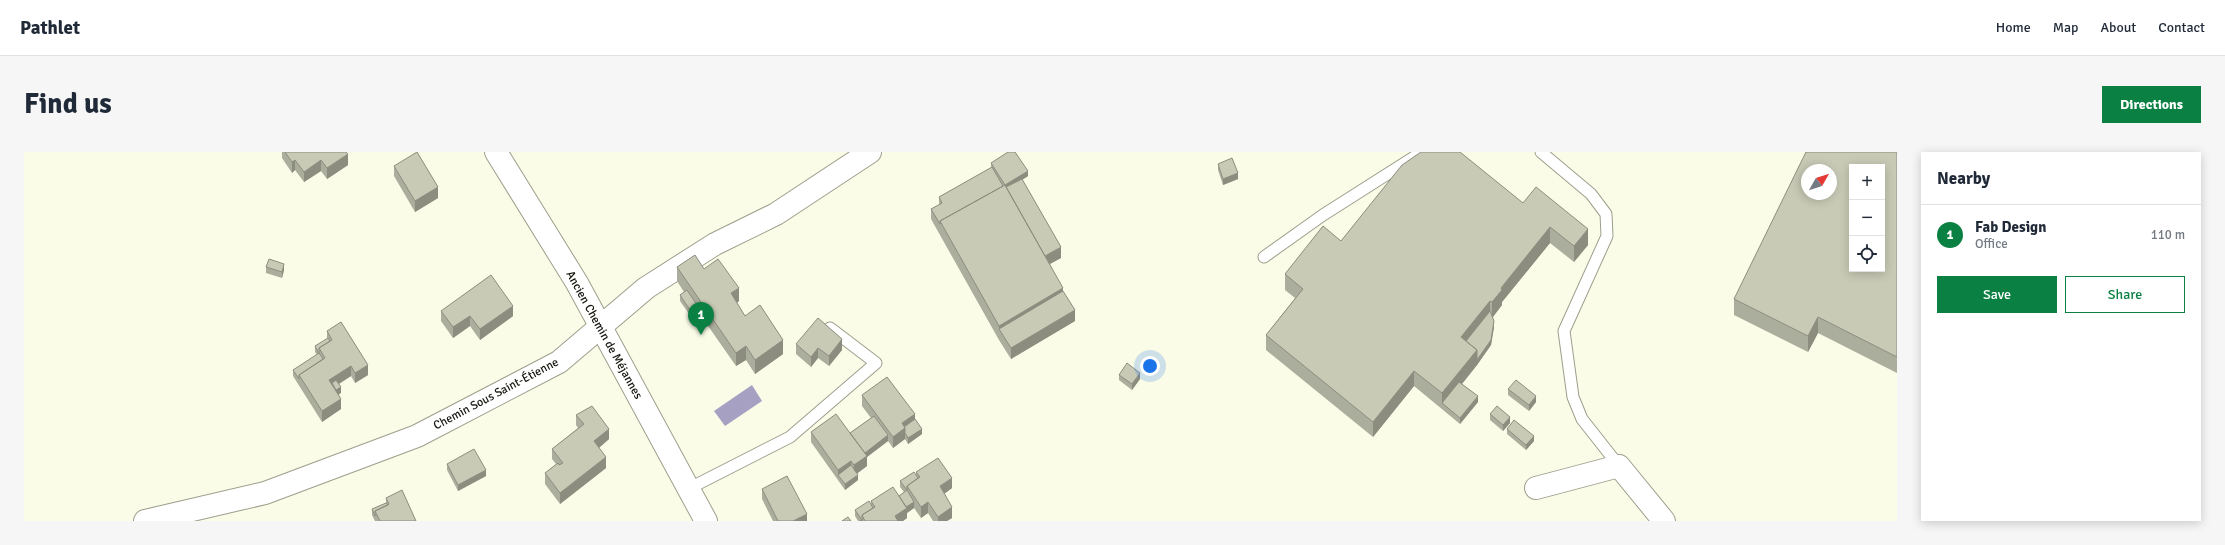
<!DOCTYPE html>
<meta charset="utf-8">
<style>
:root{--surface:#fff;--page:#f6f6f7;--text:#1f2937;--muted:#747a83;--line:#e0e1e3;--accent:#0b8043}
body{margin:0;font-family:Signika,sans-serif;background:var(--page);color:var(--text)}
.controls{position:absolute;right:12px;top:12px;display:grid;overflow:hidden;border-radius:0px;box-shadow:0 2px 10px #0003}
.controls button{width:36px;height:36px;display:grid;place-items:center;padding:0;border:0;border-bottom:1px solid var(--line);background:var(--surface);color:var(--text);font:20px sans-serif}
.compass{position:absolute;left:1777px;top:12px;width:36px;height:36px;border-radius:50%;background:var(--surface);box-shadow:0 2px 10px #0003;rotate:51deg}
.you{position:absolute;left:1126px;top:214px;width:14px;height:14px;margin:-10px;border:3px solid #fff;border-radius:50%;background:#1a73e8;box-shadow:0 0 0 6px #1a73e833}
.badge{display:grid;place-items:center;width:26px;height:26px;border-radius:50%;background:var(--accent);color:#fff;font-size:13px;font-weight:700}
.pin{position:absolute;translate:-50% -33px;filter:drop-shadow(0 1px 2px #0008)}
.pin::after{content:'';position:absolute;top:21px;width:14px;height:12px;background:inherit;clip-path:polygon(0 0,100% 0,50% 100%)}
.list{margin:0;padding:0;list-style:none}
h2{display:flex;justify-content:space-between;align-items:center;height:52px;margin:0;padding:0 16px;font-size:17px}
h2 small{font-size:13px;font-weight:400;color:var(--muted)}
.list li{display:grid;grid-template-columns:26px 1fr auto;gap:12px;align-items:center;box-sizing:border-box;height:60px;padding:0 16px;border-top:1px solid var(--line)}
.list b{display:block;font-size:15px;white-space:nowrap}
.list p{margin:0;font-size:13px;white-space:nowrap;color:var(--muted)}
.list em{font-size:13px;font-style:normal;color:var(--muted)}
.actions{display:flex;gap:8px;padding:12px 16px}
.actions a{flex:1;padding:9px 0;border:1px solid var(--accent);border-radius:0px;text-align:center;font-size:14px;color:var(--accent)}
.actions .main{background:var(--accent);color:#fff}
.icon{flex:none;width:22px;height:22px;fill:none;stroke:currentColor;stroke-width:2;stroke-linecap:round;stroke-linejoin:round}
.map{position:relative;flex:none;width:1873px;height:369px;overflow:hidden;border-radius:0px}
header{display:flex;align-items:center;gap:24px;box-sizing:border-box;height:56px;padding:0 20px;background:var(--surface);border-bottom:1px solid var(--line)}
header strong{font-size:19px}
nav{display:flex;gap:22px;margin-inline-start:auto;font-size:14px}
.intro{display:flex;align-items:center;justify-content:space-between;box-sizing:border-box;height:96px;padding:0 24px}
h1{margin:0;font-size:28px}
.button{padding:10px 18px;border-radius:0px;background:var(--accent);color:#fff;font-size:14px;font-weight:700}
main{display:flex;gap:24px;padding:0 24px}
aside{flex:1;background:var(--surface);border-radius:0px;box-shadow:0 2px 10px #0003}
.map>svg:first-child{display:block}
</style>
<header>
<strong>Pathlet</strong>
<nav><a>Home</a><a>Map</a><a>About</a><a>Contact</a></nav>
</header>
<div class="intro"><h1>Find us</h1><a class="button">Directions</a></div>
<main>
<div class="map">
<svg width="1873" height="369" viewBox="0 0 1873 369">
<rect width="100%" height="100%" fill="#fafce8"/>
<path fill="#a6a1c2" d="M728,233L738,249L701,274L690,259Z"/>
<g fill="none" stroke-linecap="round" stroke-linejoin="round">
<defs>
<path id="lane" d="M1517,0L1567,42L1582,62L1583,84L1540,179L1549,245L1558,267L1595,314
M1240,105L1299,63L1398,0
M664,337L766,285L852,211L806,176"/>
<path id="street" d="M1512,336L1595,314L1640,369
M121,369L241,341L393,284L535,210L622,136L691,92L752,62L846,0"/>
<path id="secondary" d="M472,0L553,131L682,369"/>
</defs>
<use href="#lane" stroke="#9d9f8c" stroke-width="13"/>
<use href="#street" stroke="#9d9f8c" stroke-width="24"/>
<use href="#secondary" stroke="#9d9f8c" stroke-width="24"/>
<use href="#lane" stroke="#fff" stroke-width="11"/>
<use href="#street" stroke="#fff" stroke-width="22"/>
<use href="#secondary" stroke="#fff" stroke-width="22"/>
</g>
<path fill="#acae9d" d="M258,0H322L324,13L303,27L297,19L280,30L271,18L268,21L258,6Z
M1873,0V221L1794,181L1784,200L1710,163V147Z
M967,11L1004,24L998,28L1037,106L1026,112L1039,139L1051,169L987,207L975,188L907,67V57L915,53V45L967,16Z
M1194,12L1214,27L1199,33L1194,18Z
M370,14L414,46L391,60L370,24Z
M1499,51L1564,93L1550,110L1526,91L1478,150V153L1469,165L1470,175L1467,193L1453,213L1438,232L1454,250L1436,272L1390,234L1349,285L1242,198V183L1271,146L1261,138V122L1317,89Z
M242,115L260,118L258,126L242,121Z
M653,115L680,117L715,149L713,151L721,164L759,202L731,222L722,208L712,214L675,161L668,166L656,149V143L660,140L653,129Z
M417,159L489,164L456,188L446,174L429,186L417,169Z
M303,179L344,223L331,231L327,224L315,232L317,241L315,242L317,257L298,270L269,224V218L293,203L291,200V194L303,187Z
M772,192L818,198L805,214L794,206L787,215L772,202Z
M1095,223L1116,227L1108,238L1095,228Z
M1484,237L1512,250L1505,259L1484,243Z
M838,243L891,267L898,282L884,292L881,287L869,296L864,289L843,305V314L833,321L834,328L821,338L787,290V280L826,281L847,266L838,254Z
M1466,262L1486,271L1479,279L1466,268Z
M552,263L585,287L575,296L582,316L536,352L521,332V321L532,312L528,307V297L554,276L552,273Z
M1483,277L1510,289L1502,298L1483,282Z
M423,312L462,324L434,339L423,318Z
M892,320L928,336L920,342L928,366L923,369H909L904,361L897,366L890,356L883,361V366L879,369H834L831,364V358L847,353V349L875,344L880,340L876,335V329L892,324Z
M738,337L783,369H749L738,347Z
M362,346L392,369H351L348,363V357L362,351Z"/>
<path fill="#8c8d7f" d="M324,2V13L303,27V16Z
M271,8V18L268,21V10Z
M297,8V19L280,30V20Z
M1004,19V24L981,39V33Z
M1214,21V27L1199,33V27Z
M414,35V46L391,60V49Z
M1526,75V91L1478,150V153L1468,166V150L1477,136Z
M1564,77V93L1550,110V94Z
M1037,95V106L1020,115V105Z
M260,112V118L258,126V120Z
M715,136V149L707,155V141Z
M1039,136V149L975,177V174Z
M1466,149V165L1440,197L1437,185Z
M489,154V164L456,188V177Z
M675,156V161L668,166V161Z
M1051,158V169L987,207V196Z
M446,164V174L429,186V175Z
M1794,165V181L1784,200V184Z
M1470,169V175L1467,193L1453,213V208Z
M818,187V198L805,214V204Z
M759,188V202L731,222V208Z
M722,194V208L712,214V201Z
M794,196V206L787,215V205Z
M1453,198V213L1421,253L1418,251V241Z
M344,213V223L331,231V221Z
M327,214V224L308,236L305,228Z
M1390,219V234L1349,285V270Z
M1116,221V227L1108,238V232Z
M317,235V241L310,245V239Z
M1454,244V250L1436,272V266Z
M1512,244V250L1505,259V253Z
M317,247V257L298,270V259Z
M891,262V273L881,280V287L869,296V285L878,271Z
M1486,265V271L1479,279V273Z
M585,277V287L570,300V289Z
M898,277V282L884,292V286Z
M864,283V289L843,305V314L830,324V313L838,302Z
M1510,284V289L1502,298V293Z
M582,305V316L536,352V341Z
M827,309V319L814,323V328V318Z
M462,318V324L434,339V333Z
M834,323V328L821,338V332Z
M928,326V336L916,345V334Z
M890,350V356L883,361V366L879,369H871V364L880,357Z
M904,350V361L897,366V355Z
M928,355V366L923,369H914V365Z
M783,362V369H769Z"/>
<path fill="#c8cab6" stroke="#8c8d7f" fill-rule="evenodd" d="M261,0H322L324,2L303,16L297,8L280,20L271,8L268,10Z
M393,0L414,35L391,49L370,14Z
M984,0H991L1004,19L981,33L967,11Z
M1397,0H1436L1499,51L1512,35L1564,77L1550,94L1526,75L1477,136L1478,138L1468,150L1466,149L1437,185L1453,198L1418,241L1390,219L1349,270L1242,183L1279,137L1261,122L1299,74L1317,89L1378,13Z
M1782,0H1873V205L1794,165L1784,184L1710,147ZM1828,15H1858V117H1828ZM1783,18H1807V42H1783Z
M1208,6L1214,21L1199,27L1194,12Z
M968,15L979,34L916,69V72L907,57L918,51L915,45Z
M998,27L1037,95L1021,104L982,35Z
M981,33L1039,136L975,174L916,69Z
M671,103L680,117L694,107L715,136L707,141L721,164L736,153L759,188L731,208L722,194L712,201L653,115Z
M245,107L260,112L258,120L242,115Z
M467,123L489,154L456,177L446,164L429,175L417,159Z
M663,138L675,156L668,161L656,143Z
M1039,139L1051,158L987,196L975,177Z
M1466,159L1470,169L1467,188L1453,208V198L1442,189Z
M794,166L818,187L805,204L794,196L787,205L772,192Z
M317,170L344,213L331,221L327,214L305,228L317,247L298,259L275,223L301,206L295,196L308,188L303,179Z
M304,186L306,189L295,196V201L291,194Z
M295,201L299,207L275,223V227L269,218Z
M1103,211L1116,221L1108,232L1095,223Z
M863,225L891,262L878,271L881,276L869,285L838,243Z
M312,228L317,235L312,238L308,231Z
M1492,228L1512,244L1505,253L1484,237Z
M1435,230L1454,244L1436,266L1418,251Z
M568,254L585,277L570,289L582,305L536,341L521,321L534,311L535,313L539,311L528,297L560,272L552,263Z
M1473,254L1486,265L1479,273L1466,262Z
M812,262L843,304L830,313L827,309L814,318L787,280Z
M850,264L864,283L841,301L826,281Z
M891,267L898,277L884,286L881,281V276L880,275Z
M1490,268L1510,284L1502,293L1483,277Z
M450,297L462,318L434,333L423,312Z
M914,306L928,326L916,334L928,355L914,365L904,350L897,355L883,334L896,325L892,320Z
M827,313L834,323L821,332L814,323Z
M890,320L894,326L883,334V338L876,329Z
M763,324L783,362L769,369H754L738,337Z
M869,335L883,356L871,364L874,369H841L838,363L851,355L847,349Z
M378,338L392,369H356L351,359L365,352L362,346Z
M883,338L890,350L882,355L875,344Z
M845,349L849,356L838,363V369H836L838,368L831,358Z
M362,351L364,353L351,359V364L348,357Z
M824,365L827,369H818Z"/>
<g text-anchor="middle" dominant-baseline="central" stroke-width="3" stroke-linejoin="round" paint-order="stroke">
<g font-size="12" fill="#15160f" stroke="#fff">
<text transform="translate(580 183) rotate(61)">Ancien Chemin de Méjannes</text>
<text transform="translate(472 242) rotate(-28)">Chemin Sous Saint-Étienne</text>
</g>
</g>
</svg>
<div class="controls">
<button>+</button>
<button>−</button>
<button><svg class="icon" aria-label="locate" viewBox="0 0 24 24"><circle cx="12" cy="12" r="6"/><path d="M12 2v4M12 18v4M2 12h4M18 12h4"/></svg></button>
</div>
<svg class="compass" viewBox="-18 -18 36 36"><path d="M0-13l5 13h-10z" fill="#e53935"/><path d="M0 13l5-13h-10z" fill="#747a83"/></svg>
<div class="you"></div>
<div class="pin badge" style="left:677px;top:183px">1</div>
</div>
<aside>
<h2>Nearby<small></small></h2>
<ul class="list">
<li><span class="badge">1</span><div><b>Fab Design</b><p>Office</p></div><em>110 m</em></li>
</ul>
<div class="actions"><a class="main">Save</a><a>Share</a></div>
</aside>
</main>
